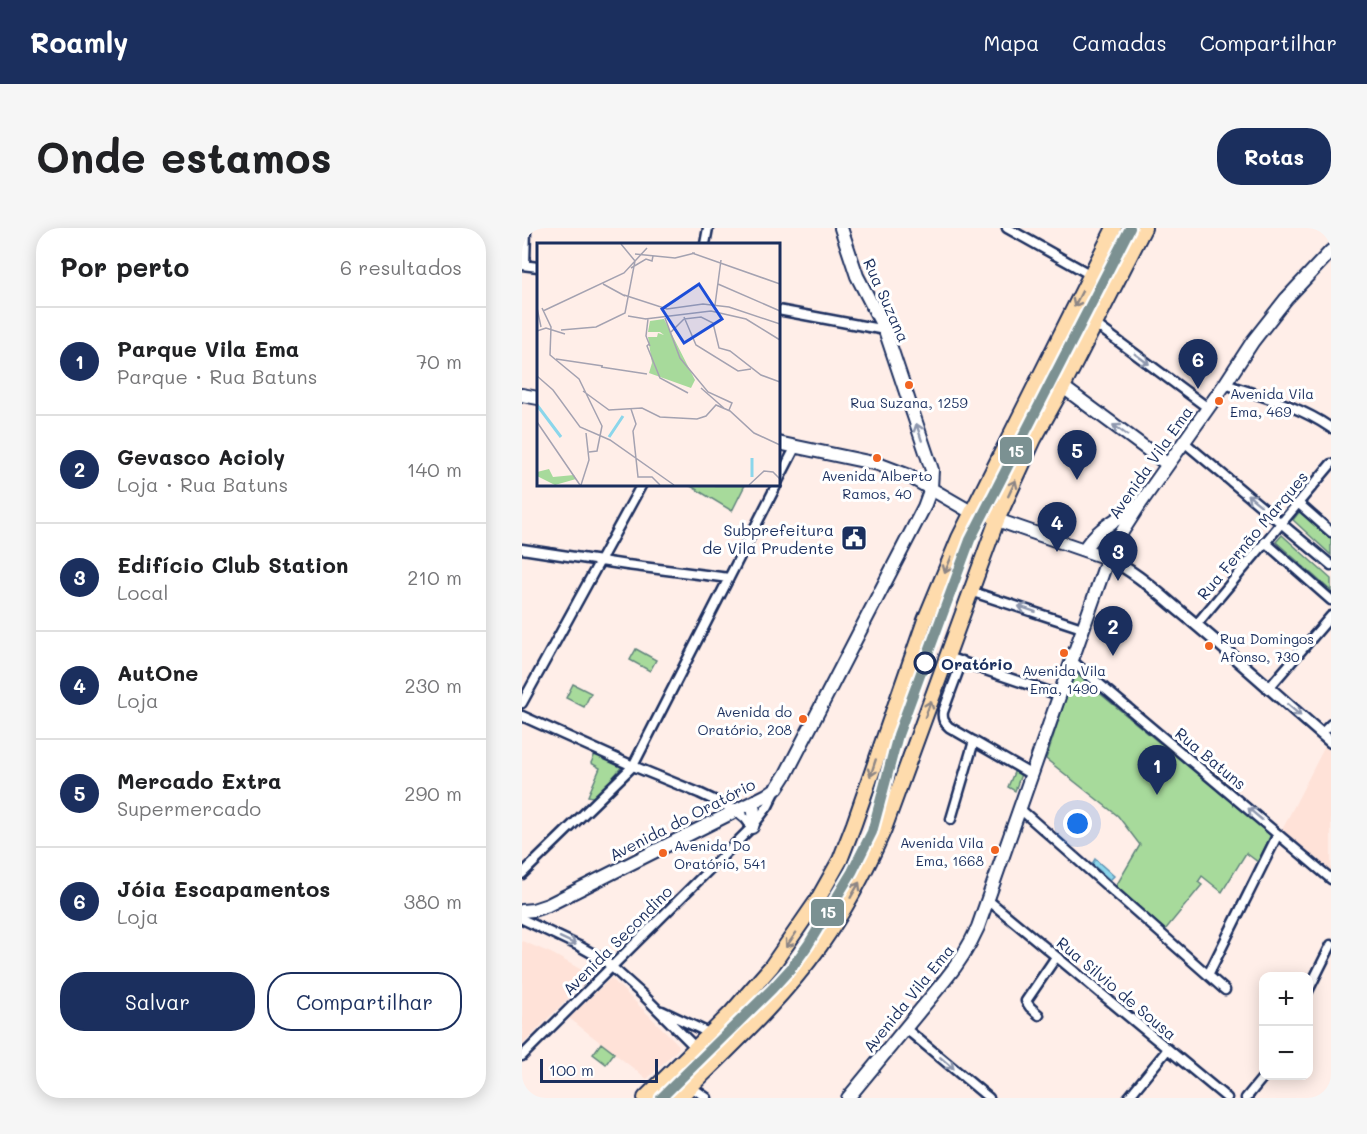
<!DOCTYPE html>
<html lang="pt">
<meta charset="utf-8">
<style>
:root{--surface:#fff;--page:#f6f6f6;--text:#202124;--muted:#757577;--line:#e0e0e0;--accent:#1b2f5e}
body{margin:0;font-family:Mali,sans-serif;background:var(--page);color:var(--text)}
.controls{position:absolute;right:18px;bottom:18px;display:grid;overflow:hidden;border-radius:12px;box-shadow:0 3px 15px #0003}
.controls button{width:54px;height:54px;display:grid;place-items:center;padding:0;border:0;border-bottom:2px solid var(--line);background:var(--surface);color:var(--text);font:30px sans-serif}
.scale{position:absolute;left:18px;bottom:15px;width:118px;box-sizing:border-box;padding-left:6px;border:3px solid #1b2f5e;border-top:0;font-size:16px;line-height:21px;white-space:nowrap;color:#1b2f5e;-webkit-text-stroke:4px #fff;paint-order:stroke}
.you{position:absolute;left:556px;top:596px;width:21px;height:21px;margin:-15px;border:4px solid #fff;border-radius:50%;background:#1a73e8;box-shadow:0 0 0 9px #1a73e833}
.badge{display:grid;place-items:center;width:39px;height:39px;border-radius:50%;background:var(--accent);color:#fff;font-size:20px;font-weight:700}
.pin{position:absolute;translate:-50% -50px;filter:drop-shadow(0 2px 3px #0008)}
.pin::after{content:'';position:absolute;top:32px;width:21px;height:18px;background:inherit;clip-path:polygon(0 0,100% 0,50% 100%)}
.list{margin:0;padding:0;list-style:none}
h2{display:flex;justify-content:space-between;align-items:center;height:78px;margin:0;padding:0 24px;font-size:26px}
h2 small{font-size:20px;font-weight:400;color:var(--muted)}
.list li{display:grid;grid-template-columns:39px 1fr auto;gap:18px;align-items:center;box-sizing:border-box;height:108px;padding:0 24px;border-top:2px solid var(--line)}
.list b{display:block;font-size:22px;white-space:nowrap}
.list p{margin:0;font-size:20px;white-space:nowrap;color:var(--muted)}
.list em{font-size:20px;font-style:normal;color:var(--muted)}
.actions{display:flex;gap:12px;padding:18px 24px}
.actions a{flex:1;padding:14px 0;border:2px solid var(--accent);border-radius:24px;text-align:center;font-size:21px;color:var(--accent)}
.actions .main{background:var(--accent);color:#fff}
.map{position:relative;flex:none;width:809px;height:870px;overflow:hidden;border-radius:24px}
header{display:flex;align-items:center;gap:36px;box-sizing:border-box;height:84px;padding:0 30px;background:var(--accent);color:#fff}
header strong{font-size:28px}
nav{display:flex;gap:33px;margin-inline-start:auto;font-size:21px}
.intro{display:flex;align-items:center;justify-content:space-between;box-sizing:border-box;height:144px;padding:0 36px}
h1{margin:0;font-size:42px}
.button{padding:15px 27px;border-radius:24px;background:var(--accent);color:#fff;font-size:21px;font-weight:700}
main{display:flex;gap:36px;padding:0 36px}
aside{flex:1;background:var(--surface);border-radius:24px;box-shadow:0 3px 15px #0003}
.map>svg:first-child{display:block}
</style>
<header>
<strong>Roamly</strong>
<nav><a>Mapa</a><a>Camadas</a><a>Compartilhar</a></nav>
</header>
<div class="intro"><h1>Onde estamos</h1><a class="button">Rotas</a></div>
<main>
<aside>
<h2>Por perto<small>6 resultados</small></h2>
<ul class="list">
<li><span class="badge">1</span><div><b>Parque Vila Ema</b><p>Parque · Rua Batuns</p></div><em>70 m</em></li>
<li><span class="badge">2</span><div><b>Gevasco Acioly</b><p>Loja · Rua Batuns</p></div><em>140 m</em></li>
<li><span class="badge">3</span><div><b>Edifício Club Station</b><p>Local</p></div><em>210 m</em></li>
<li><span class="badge">4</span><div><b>AutOne</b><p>Loja</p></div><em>230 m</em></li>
<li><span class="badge">5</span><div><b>Mercado Extra</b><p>Supermercado</p></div><em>290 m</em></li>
<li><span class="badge">6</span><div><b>Jóia Escapamentos</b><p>Loja</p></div><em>380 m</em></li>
</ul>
<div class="actions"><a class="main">Salvar</a><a>Compartilhar</a></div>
</aside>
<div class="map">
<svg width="809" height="870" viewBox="0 0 809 870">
<rect width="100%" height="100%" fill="#ffeee8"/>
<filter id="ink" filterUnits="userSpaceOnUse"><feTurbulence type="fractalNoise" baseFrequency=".0167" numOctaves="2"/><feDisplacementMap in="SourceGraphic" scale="12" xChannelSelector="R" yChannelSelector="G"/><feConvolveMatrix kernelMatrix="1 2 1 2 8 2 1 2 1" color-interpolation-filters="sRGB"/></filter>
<g filter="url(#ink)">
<path fill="#ffe2d8" d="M803,518L809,523V646L759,604Z
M0,713L29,725L69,747L0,817Z
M89,750L155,815L157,818L156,821L125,851L47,790Z"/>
<path fill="#a7da9b" stroke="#61847c" stroke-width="1.5" d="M167,257H223L210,283Z
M778,283L809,310V327L771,292Z
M760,307L809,351V363L754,314Z
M114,421L134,432L128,443L108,432Z
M552,444L749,607L736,634L724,625L700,664L680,648L676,654L680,657L679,658L643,702L594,658L618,617L596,588L524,531Z
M51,456L69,465L62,479L44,470Z
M74,524L102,536L74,570L66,568L78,540L69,535Z
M493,542L499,546L493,563L486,559Z
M79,815L92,825L84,836L71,826Z"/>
<path fill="#8bd6eb" stroke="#5e93b3" stroke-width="1.5" d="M573,631L592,648L588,652L570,636Z"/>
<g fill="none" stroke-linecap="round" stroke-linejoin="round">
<defs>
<path id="minor" d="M485,0L569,47
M183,16L186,0
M0,37L16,39
M3,37L4,0
M256,82L363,102
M573,96L686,180
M703,156C739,168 777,178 809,200
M662,214L809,337
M256,253L274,218
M776,275L809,304
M743,314L809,372
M0,321L105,337L207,350
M448,363L560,400
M674,397L809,236
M425,429L537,467
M549,432L809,651
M440,433L421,484C420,491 422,494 427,499L510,547
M746,461L809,388
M0,475L120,256
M0,488L111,538L177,565L213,582L224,591L230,599
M799,506L809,496
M498,581L703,762
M429,591L452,513
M0,646L111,538L255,256
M466,672L705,870
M0,691L57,718L82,732L121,767L190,836
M686,747L756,606
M786,763L809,717
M140,783L187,805
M517,787L508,779L504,773L534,729
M383,800L467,870
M0,828L230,599L246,578L254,562
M168,858L185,870
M606,870L646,821
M724,870L742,848"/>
<path id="tertiary" d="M585,330C613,343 636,365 659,384C710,426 759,471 809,514"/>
<path id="secondary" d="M518,148L541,159L645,236
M0,167L16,170
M256,215L356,236L385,247L449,284
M475,292L585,330
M562,322C573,302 594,292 612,280
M230,575C233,584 233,589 230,599
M0,683L11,682L26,677L245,567L255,560L264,546L402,279L409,260L410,242L363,102L335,48L319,0
M326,870L423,752C437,735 447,719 456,699L589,321L618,276L703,156L731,113L764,71L809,23"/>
<path id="primary" d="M471,255L466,270L465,281L475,292
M123,870L209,785L249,739L296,671L318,632L332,596L403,392L437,310L592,0
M157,870C205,822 258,774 298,718C324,681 344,643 362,601L475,292L512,211L541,159L622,0"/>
</defs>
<use href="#minor" stroke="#1b2f5e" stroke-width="13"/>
<use href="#tertiary" stroke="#1b2f5e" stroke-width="15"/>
<use href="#secondary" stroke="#1b2f5e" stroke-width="16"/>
<use href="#primary" stroke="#1b2f5e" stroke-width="18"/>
<use href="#minor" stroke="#fff" stroke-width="8"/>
<use href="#tertiary" stroke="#fff" stroke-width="10"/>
<use href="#secondary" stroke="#fff" stroke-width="12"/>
<use href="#primary" stroke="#fedbac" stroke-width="14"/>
<defs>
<path id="metro-1" d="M139,870L250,761L271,738L286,717L330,644L350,604L376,507L448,312L608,0"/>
</defs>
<use href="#metro-1" stroke="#fff" stroke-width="15"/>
<use href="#metro-1" stroke="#7b9192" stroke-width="10"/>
</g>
<defs><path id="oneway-shaft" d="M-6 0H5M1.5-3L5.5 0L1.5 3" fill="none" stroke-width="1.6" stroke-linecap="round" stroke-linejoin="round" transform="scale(1.5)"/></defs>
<g stroke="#8c8585">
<use href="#oneway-shaft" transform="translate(556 71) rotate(117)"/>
<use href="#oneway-shaft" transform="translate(490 260) rotate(-65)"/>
<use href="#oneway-shaft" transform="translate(426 337) rotate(112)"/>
<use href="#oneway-shaft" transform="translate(406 481) rotate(-70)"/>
<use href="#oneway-shaft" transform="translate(351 540) rotate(108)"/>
<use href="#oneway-shaft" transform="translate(333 662) rotate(-60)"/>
<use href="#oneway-shaft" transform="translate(269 712) rotate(125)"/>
</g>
<g stroke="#8d97ae">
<use href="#oneway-shaft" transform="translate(620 131) rotate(36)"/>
<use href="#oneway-shaft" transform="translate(598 202) rotate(-144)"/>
<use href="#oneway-shaft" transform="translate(397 204) rotate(-108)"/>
<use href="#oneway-shaft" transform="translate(732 272) rotate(-141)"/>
<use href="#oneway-shaft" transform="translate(505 381) rotate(-162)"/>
<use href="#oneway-shaft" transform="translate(772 482) rotate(41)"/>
<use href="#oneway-shaft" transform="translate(733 586) rotate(-140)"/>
<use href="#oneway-shaft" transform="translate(46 713) rotate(25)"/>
<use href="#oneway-shaft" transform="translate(425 835) rotate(40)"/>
</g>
</g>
<defs>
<symbol id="civic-square" viewBox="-11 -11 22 22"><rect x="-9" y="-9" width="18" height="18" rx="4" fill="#1b2f5e" stroke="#fff"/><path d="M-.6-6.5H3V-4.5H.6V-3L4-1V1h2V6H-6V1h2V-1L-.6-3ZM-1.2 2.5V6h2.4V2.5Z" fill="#fff"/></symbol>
</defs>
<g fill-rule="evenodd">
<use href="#civic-square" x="317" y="295" width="30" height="30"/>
</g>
<g fill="#f26522" stroke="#fff" stroke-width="2">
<circle cx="387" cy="157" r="5"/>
<circle cx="697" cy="173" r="5"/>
<circle cx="355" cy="230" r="5"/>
<circle cx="687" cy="418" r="5"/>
<circle cx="542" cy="425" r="5"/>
<circle cx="281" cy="491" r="5"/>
<circle cx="473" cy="622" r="5"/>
<circle cx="141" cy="625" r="5"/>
</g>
<circle fill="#fff" stroke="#1b2f5e" stroke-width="3" cx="403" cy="435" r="10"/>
<g text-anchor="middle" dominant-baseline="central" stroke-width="6" stroke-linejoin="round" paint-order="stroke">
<g font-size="14" fill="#1b2f5e" stroke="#fff" text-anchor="start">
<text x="708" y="165">Avenida Vila<tspan x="708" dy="18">Ema, 469</tspan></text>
<text x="387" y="174" text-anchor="middle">Rua Suzana, 1259</text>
<text x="355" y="247" text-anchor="middle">Avenida Alberto<tspan x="355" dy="18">Ramos, 40</tspan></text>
<text x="698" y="410">Rua Domingos<tspan x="698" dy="18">Afonso, 730</tspan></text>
<text x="542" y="442" text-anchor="middle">Avenida Vila<tspan x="542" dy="18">Ema, 1490</tspan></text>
<text x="270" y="483" text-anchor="end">Avenida do<tspan x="270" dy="18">Oratório, 208</tspan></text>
<text x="462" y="614" text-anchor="end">Avenida Vila<tspan x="462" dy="18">Ema, 1668</tspan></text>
<text x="152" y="617">Avenida Do<tspan x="152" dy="18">Oratório, 541</tspan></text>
</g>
<g font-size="16" fill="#1b2f5e" stroke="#fff">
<text transform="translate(365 72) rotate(66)">Rua Suzana</text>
<text transform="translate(628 234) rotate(-55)">Avenida Vila Ema</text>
<text transform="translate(730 307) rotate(-50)">Rua Fernão Marques</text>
<text transform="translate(689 530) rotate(40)">Rua Batuns</text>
<text transform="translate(160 591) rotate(-27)">Avenida do Oratório</text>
<text transform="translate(95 712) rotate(-45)">Avenida Secondino</text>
<text transform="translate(595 760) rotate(40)">Rua Silvio de Sousa</text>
<text transform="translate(386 770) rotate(-51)">Avenida Vila Ema</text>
</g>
<g font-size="16" fill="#1b2f5e" stroke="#fff" text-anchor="end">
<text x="312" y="301">Subprefeitura<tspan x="312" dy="18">de Vila Prudente</tspan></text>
</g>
<g font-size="16" font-weight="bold" fill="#1b2f5e" stroke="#fff" text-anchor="start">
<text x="419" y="435">Oratório</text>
</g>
</g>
<g transform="translate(15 15)">
<rect width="243" height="243" fill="#ffeee8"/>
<path d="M127,76L158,137L154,145L112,130L115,120L111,94H120L121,90L127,92L123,89H111L113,78ZM12,226L16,234L37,232L39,236L18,242L0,233V229Z" fill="#a7da9b"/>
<path fill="none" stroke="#8bd6eb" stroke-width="3" d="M0,162L24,194M72,194L86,173M215,215V234"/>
<path fill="none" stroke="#a4a2b1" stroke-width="1.5" d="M155,10L243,41M98,11L138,15L158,10M94,25L109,16L115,18L116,13M66,41L88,53M181,41L243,68M87,52L130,66L166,61L192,64L243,81M178,62L184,17M0,65L4,84M5,65L14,84L13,112L42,136L65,183L60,208L52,209M6,68L87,30L110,5M91,73L109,76M147,74L159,102L201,128L214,126M128,75L143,115L171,149L195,160L192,167M108,76L174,68L209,76L243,97M111,76L109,93L113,103M147,76L164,74L176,80L182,105L193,108L224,132L243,139M24,87L59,84L88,70L98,18L84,1M0,88L9,85L28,91M133,90L147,76M112,101L110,103L123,135L151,150M19,116L66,123M64,124L110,131M0,133L16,147L43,184L73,197L137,242M164,145L188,166M46,148L72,167L105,165L123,174L160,176L169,173L179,162L193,168L217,190L243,202M94,166L99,181L96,188L101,234H115L123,242M0,179L43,242M44,242L52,217L49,190M212,242L227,228L236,229L243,236"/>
<path fill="#1d4ed8" fill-opacity="0.15" stroke="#1d4ed8" stroke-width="3" d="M162,41L185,76L147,100L125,66Z"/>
<rect width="243" height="243" fill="none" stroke="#1b2f5e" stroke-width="3"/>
</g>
<g stroke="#fff" stroke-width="2">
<rect x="477" y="208" width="34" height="29" rx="6" fill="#7b9192"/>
<rect x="288" y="670" width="35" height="29" rx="6" fill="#7b9192"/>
</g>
<g font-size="16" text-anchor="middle" font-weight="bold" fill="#fff">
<text x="494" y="229">15</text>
<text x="306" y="690">15</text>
</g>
</svg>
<div class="controls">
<button>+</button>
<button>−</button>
</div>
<div class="scale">100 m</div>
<div class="you"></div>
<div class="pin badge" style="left:635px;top:567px">1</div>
<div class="pin badge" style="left:591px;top:428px">2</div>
<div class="pin badge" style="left:596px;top:353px">3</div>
<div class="pin badge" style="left:535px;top:324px">4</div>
<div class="pin badge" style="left:555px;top:252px">5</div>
<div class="pin badge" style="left:676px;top:161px">6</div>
</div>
</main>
